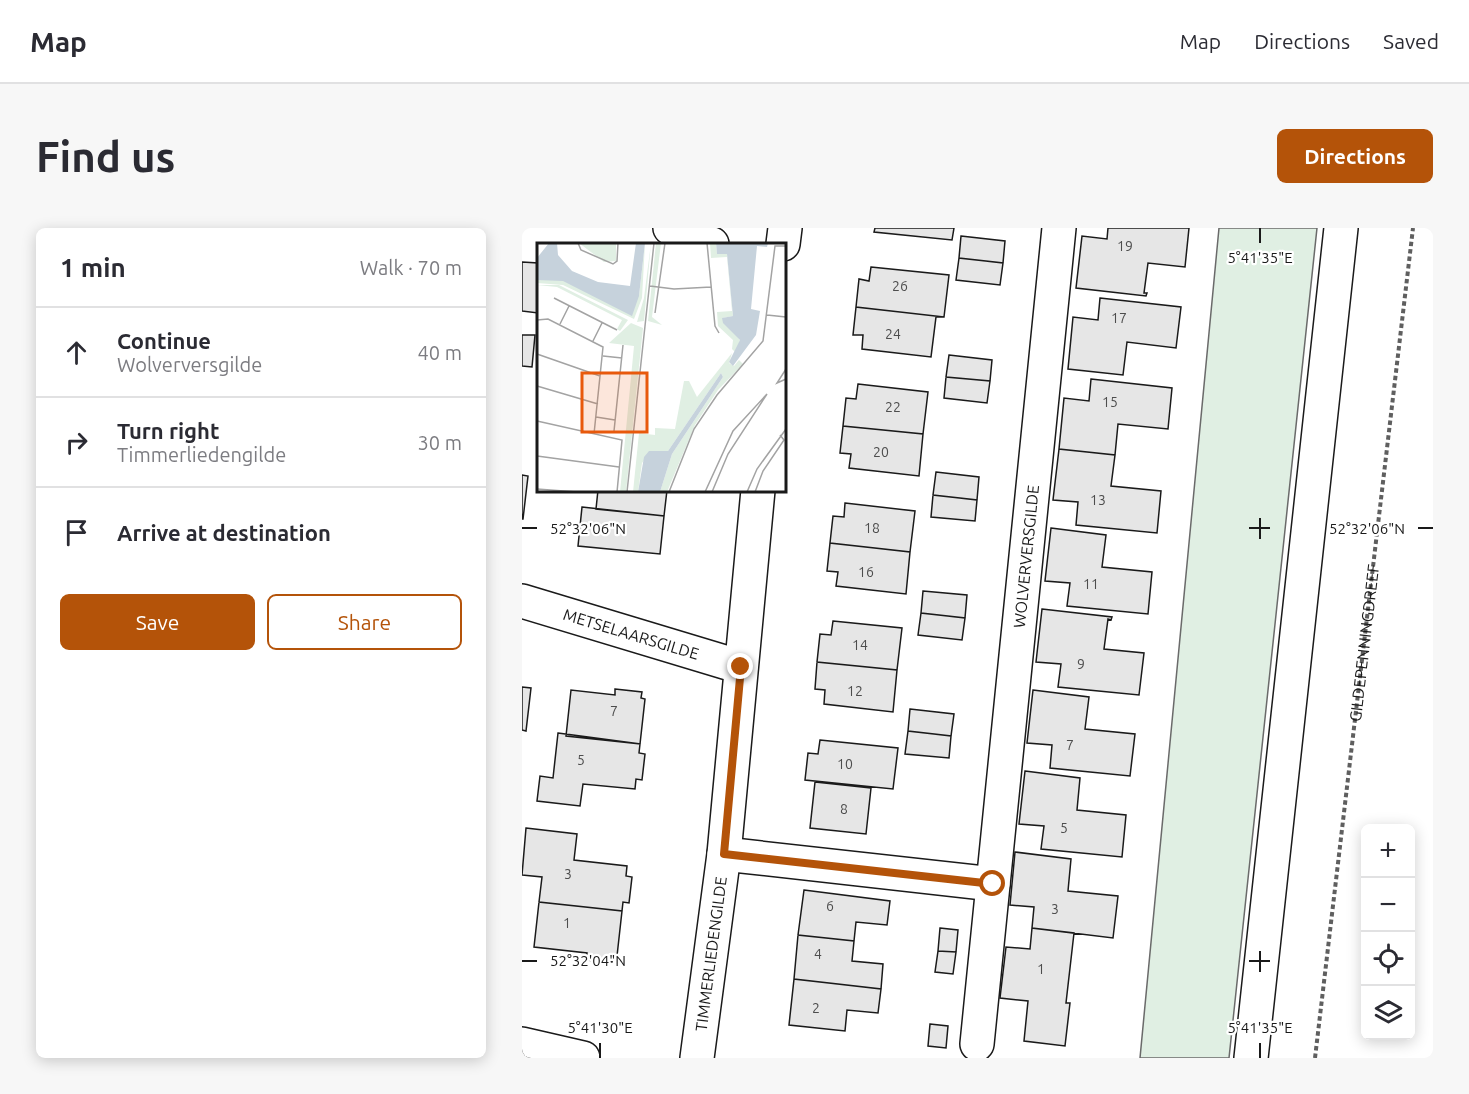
<!DOCTYPE html>
<meta charset="utf-8">
<style>
:root{--surface:#fff;--page:#f7f7f7;--text:#2b2b33;--muted:#7c7c81;--line:#e1e1e2;--accent:#b45309}
body{margin:0;font-family:Ubuntu,sans-serif;background:var(--page);color:var(--text)}
.controls{position:absolute;right:18px;bottom:18px;display:grid;overflow:hidden;border-radius:9px;box-shadow:0 3px 15px #0003}
.controls button{width:54px;height:54px;display:grid;place-items:center;padding:0;border:0;border-bottom:2px solid var(--line);background:var(--surface);color:var(--text);font:30px sans-serif}
.stop{position:absolute;width:18px;height:18px;margin:-14px;border:4px solid #b45309;border-radius:50%;background:#fff}
.stop.end{background:#b45309;border-color:#fff;box-shadow:0 2px 6px #0008}
.list{margin:0;padding:0;list-style:none}
h2{display:flex;justify-content:space-between;align-items:center;height:78px;margin:0;padding:0 24px;font-size:26px}
h2 small{font-size:20px;font-weight:400;color:var(--muted)}
.list li{display:grid;grid-template-columns:39px 1fr auto;gap:18px;align-items:center;box-sizing:border-box;height:90px;padding:0 24px;border-top:2px solid var(--line)}
.list b{display:block;font-size:22px;white-space:nowrap}
.list p{margin:0;font-size:20px;white-space:nowrap;color:var(--muted)}
.list em{font-size:20px;font-style:normal;color:var(--muted)}
.actions{display:flex;gap:12px;padding:18px 24px}
.actions a{flex:1;padding:14px 0;border:2px solid var(--accent);border-radius:9px;text-align:center;font-size:21px;color:var(--accent)}
.actions .main{background:var(--accent);color:#fff}
.icon{flex:none;width:33px;height:33px;fill:none;stroke:currentColor;stroke-width:2;stroke-linecap:round;stroke-linejoin:round}
.map{position:relative;flex:none;width:911px;height:830px;overflow:hidden;border-radius:9px}
header{display:flex;align-items:center;gap:36px;box-sizing:border-box;height:84px;padding:0 30px;background:var(--surface);border-bottom:2px solid var(--line)}
header strong{font-size:28px}
nav{display:flex;gap:33px;margin-inline-start:auto;font-size:21px}
.intro{display:flex;align-items:center;justify-content:space-between;box-sizing:border-box;height:144px;padding:0 36px}
h1{margin:0;font-size:42px}
.button{padding:15px 27px;border-radius:9px;background:var(--accent);color:#fff;font-size:21px;font-weight:700}
main{display:flex;gap:36px;padding:0 36px}
aside{flex:1;background:var(--surface);border-radius:9px;box-shadow:0 3px 15px #0003}
.map>svg:first-child{display:block}
</style>
<header>
<strong>Map</strong>
<nav><a>Map</a><a>Directions</a><a>Saved</a></nav>
</header>
<div class="intro"><h1>Find us</h1><a class="button">Directions</a></div>
<main>
<aside>
<h2>1 min<small>Walk · 70 m</small></h2>
<ul class="list">
<li><svg class="icon" aria-label="ahead" viewBox="0 0 24 24"><path d="M12 20V5M6 11l6-6 6 6"/></svg><div><b>Continue</b><p>Wolverversgilde</p></div><em>40 m</em></li>
<li><svg class="icon" aria-label="right" viewBox="0 0 24 24"><path d="M7 20v-9h11M14 6l5 5-5 5"/></svg><div><b>Turn right</b><p>Timmerliedengilde</p></div><em>30 m</em></li>
<li><svg class="icon" aria-label="arrive" viewBox="0 0 24 24"><path d="M6 21V4h12l-3 4 3 4H6"/></svg><div><b>Arrive at destination</b></div></li>
</ul>
<div class="actions"><a class="main">Save</a><a>Share</a></div>
</aside>
<div class="map">
<svg width="911" height="830" viewBox="0 0 911 830">
<rect width="100%" height="100%" fill="#fff"/>
<path fill="#e0efe3" stroke="#6a6a6a" stroke-width="1.5" d="M697,0H795L707,830H618Z"/>
<path fill="#e6e6e6" stroke="#1a1a1a" stroke-width="1.5" d="M353,0H432L430,12L352,4Z
M586,0H667L663,39L626,35L622,65H625L624,68L554,60L560,8L585,11Z
M439,8L483,13L481,35L437,30Z
M437,30L481,35L478,57L434,52Z
M0,34L16,35V85L0,83Z
M349,39L427,47L422,89L334,79L337,51L347,53Z
M578,70L659,79L654,120L605,114L601,147L546,141L551,89L576,92Z
M334,79L422,89H414L409,129L340,121L341,107H331Z
M0,107H13L10,139L0,138Z
M427,127L470,132L468,153L424,149Z
M424,149L468,153L465,175L422,170Z
M569,151L650,160L646,201L596,196L593,227L537,221L542,170L567,173Z
M336,156L406,164L401,206L321,198L324,170L334,171Z
M321,198L401,206L397,248L327,240L329,226L318,225Z
M537,221L593,227L589,258L639,263L635,305L554,297L556,274L531,272Z
M414,244L457,249L455,272L411,267Z
M0,247L6,248L1,291H0Z
M76,262H145L142,288L74,281Z
M411,267L455,272L453,293L409,289Z
M323,275L393,283L388,324L308,315L311,288L322,289Z
M60,279L142,288L138,326L56,318Z
M529,300L584,307L580,339L630,344L626,386L545,378L548,355L523,353Z
M308,315L388,324L384,366L314,358L316,344L305,343Z
M401,363L445,367L443,390L399,385Z
M520,381L590,389L589,392L586,391L582,421L622,425L617,467L536,459L539,436L514,434Z
M399,385L443,390L440,412L396,407Z
M311,393L380,400L375,442L295,434L298,406L309,407Z
M295,434L375,442L371,484L302,476L303,462L293,461Z
M0,459L9,460L4,503L0,502Z
M93,461L120,464L119,470L123,471L118,516L44,508L49,462L93,467Z
M511,462L567,469L563,501L613,506L608,548L528,540L530,517L505,515Z
M388,481L432,486L429,508L386,503Z
M386,503L429,508L427,530L383,526Z
M36,505L118,516L117,525L123,526L120,552L114,551L113,561L61,556L58,578L15,573L18,548L31,550Z
M298,512L376,520L371,561L283,552L286,525L296,526Z
M503,543L558,550L555,582L604,587L600,629L519,621L522,598L497,596Z
M293,554L349,560L344,606L288,600Z
M4,600L55,606L52,632L105,638L104,648L110,649L107,675L101,674L100,683L17,674L20,649L0,647Z
M493,624L549,631L546,663L596,668L591,710L510,700L512,679L488,677Z
M282,662L368,673L365,697L334,694L332,713L276,707Z
M17,674L100,683L95,728H91L90,734L64,732L65,725L12,719Z
M418,700L436,702L434,724L416,723Z
M510,700L552,705L544,775H548L543,818L502,813L506,773L478,770L484,719L508,721Z
M276,707L332,713L330,733L361,736L359,761L272,751Z
M416,723L434,724L431,746L413,744Z
M272,751L359,761L356,785L325,782L323,803L267,797Z
M408,796L426,798L424,820L406,818Z"/>
<g fill="none" stroke-linecap="round" stroke-linejoin="round">
<defs>
<g id="minor">
<path d="M148,0L190,16"/>
<path d="M261,16L263,0"/>
<path id="s2" d="M0,373L219,439"/>
<path d="M202,626L471,656"/>
<path d="M0,816L61,830"/>
<path id="s3" d="M455,816L537,0"/>
<path id="s4" d="M175,830L202,626L236,262"/>
</g>
<path id="tertiary" d="M729,830L819,0"/>
</defs>
<use href="#minor" stroke="#1a1a1a" stroke-width="36"/>
<use href="#tertiary" stroke="#1a1a1a" stroke-width="36"/>
<path stroke="#5f5f5f" stroke-width="4" stroke-dasharray="4.5 3" stroke-linecap="butt" id="s1" d="M793,830L891,0"/>
<use href="#minor" stroke="#fff" stroke-width="33"/>
<use href="#tertiary" stroke="#fff" stroke-width="33"/>
</g>
<g fill="none" stroke-linecap="round" stroke-linejoin="round">
<path stroke="#b45309" stroke-width="8" d="M219,439L202,626L471,656"/>
</g>
<path fill="none" stroke="#1a1a1a" stroke-width="2" d="M738,0V15M738,290V311M0,300H15M727,300H748M896,300H911M738,723V744M0,733H15M727,733H748M78,815V830M738,815V830"/>
<g text-anchor="middle" dominant-baseline="central" stroke-width="4.5" stroke-linejoin="round" paint-order="stroke">
<g font-size="14" fill="#4d4d4d">
<text x="603" y="18">19</text>
<text x="378" y="58">26</text>
<text x="597" y="90">17</text>
<text x="371" y="106">24</text>
<text x="588" y="174">15</text>
<text x="371" y="179">22</text>
<text x="359" y="224">20</text>
<text x="576" y="272">13</text>
<text x="350" y="300">18</text>
<text x="344" y="344">16</text>
<text x="569" y="356">11</text>
<text x="338" y="417">14</text>
<text x="559" y="436">9</text>
<text x="333" y="463">12</text>
<text x="92" y="483">7</text>
<text x="548" y="517">7</text>
<text x="59" y="532">5</text>
<text x="323" y="536">10</text>
<text x="322" y="581">8</text>
<text x="542" y="600">5</text>
<text x="46" y="646">3</text>
<text x="308" y="678">6</text>
<text x="533" y="681">3</text>
<text x="45" y="695">1</text>
<text x="296" y="726">4</text>
<text x="519" y="741">1</text>
<text x="294" y="780">2</text>
</g>
<g font-size="16" fill="#1a1a1a" stroke="#fff">
<text stroke="none"><textPath href="#s3" startOffset="490">WOLVERVERSGILDE</textPath></text>
<text stroke="none"><textPath href="#s2" startOffset="114">METSELAARSGILDE</textPath></text>
<text stroke="none"><textPath href="#s1" startOffset="418">GILDEPENNINGDREEF</textPath></text>
<text stroke="none"><textPath href="#s4" startOffset="105">TIMMERLIEDENGILDE</textPath></text>
</g>
</g>
<g transform="translate(15 15)">
<rect width="249" height="249" fill="#fff"/>
<path d="M42,0H79V18L67,19ZM108,0L105,55L97,76L26,42L0,40V37L21,36L102,53ZM114,0L107,78L100,79L107,55ZM119,0H124L115,74L125,82L111,78ZM173,0H179L180,11L190,10L196,73L186,75L203,97L199,110L195,106L196,97L181,83L180,69L195,68L190,14L174,15ZM0,42H22L91,77L83,88L80,86L85,77L20,44ZM94,80L106,85L89,249H83L97,103L72,100ZM195,110L192,120L197,123L202,117L206,121L181,147L158,182L130,249H123L135,211L186,134L184,130L131,208H116L105,220L101,249H96L102,190L118,192V185L138,186L147,138H152L160,154Z" fill="#e0efe3"/>
<path d="M12,0H20L21,12L35,28L61,39L93,43L99,0H108L102,53L95,73L26,38L0,37V15ZM179,0H231L230,4L220,3L214,66L223,68L219,92L196,123L192,119L203,97L186,80L185,75L196,73L190,11H180ZM184,130L186,134L135,211L123,249H101L107,214L112,208H131Z" fill="#c6d2dc"/>
<path fill="none" stroke="#a3a3a3" stroke-width="1.5" d="M41,0L44,7L76,21L80,18L81,0M170,0L178,83L182,90M113,43L137,46L174,44M17,55L80,87M118,70L128,0M230,72L249,74M0,77L11,76L66,104L57,191M23,81L32,63M56,98L65,80M0,111L63,133M66,113L85,115M249,126L240,140L249,136M0,143L61,161M59,174L78,177M0,178L85,197L80,249M77,188L86,102M0,213L82,224M0,246L40,249M90,249L117,0M132,249L157,186L180,152L226,98L238,3H249M168,249L196,188L230,151L191,211L175,249M210,249L220,226L249,186M218,249L226,228L247,197L243,192"/>
<path fill="#e8590c" fill-opacity="0.15" stroke="#e8590c" stroke-width="3" d="M45,130H110V189H45Z"/>
<rect width="249" height="249" fill="none" stroke="#1a1a1a" stroke-width="3"/>
</g>
<g font-size="15" text-anchor="middle" fill="#1a1a1a" stroke="#fff" stroke-width="4.5" stroke-linejoin="round" paint-order="stroke">
<text x="738" y="35">5°41'35"E</text>
<text x="66" y="306">52°32'06"N</text>
<text x="845" y="306">52°32'06"N</text>
<text x="66" y="738">52°32'04"N</text>
<text x="78" y="805">5°41'30"E</text>
<text x="738" y="805">5°41'35"E</text>
</g>
</svg>
<div class="controls">
<button>+</button>
<button>−</button>
<button><svg class="icon" aria-label="locate" viewBox="0 0 24 24"><circle cx="12" cy="12" r="6"/><path d="M12 2v4M12 18v4M2 12h4M18 12h4"/></svg></button>
<button><svg class="icon" aria-label="layers" viewBox="0 0 24 24"><path d="M12 4l9 5-9 5-9-5zM3 14l9 5 9-5"/></svg></button>
</div>
<div class="stop" style="left:471px;top:656px"></div>
<div class="stop end" style="left:219px;top:439px"></div>
</div>
</main>
